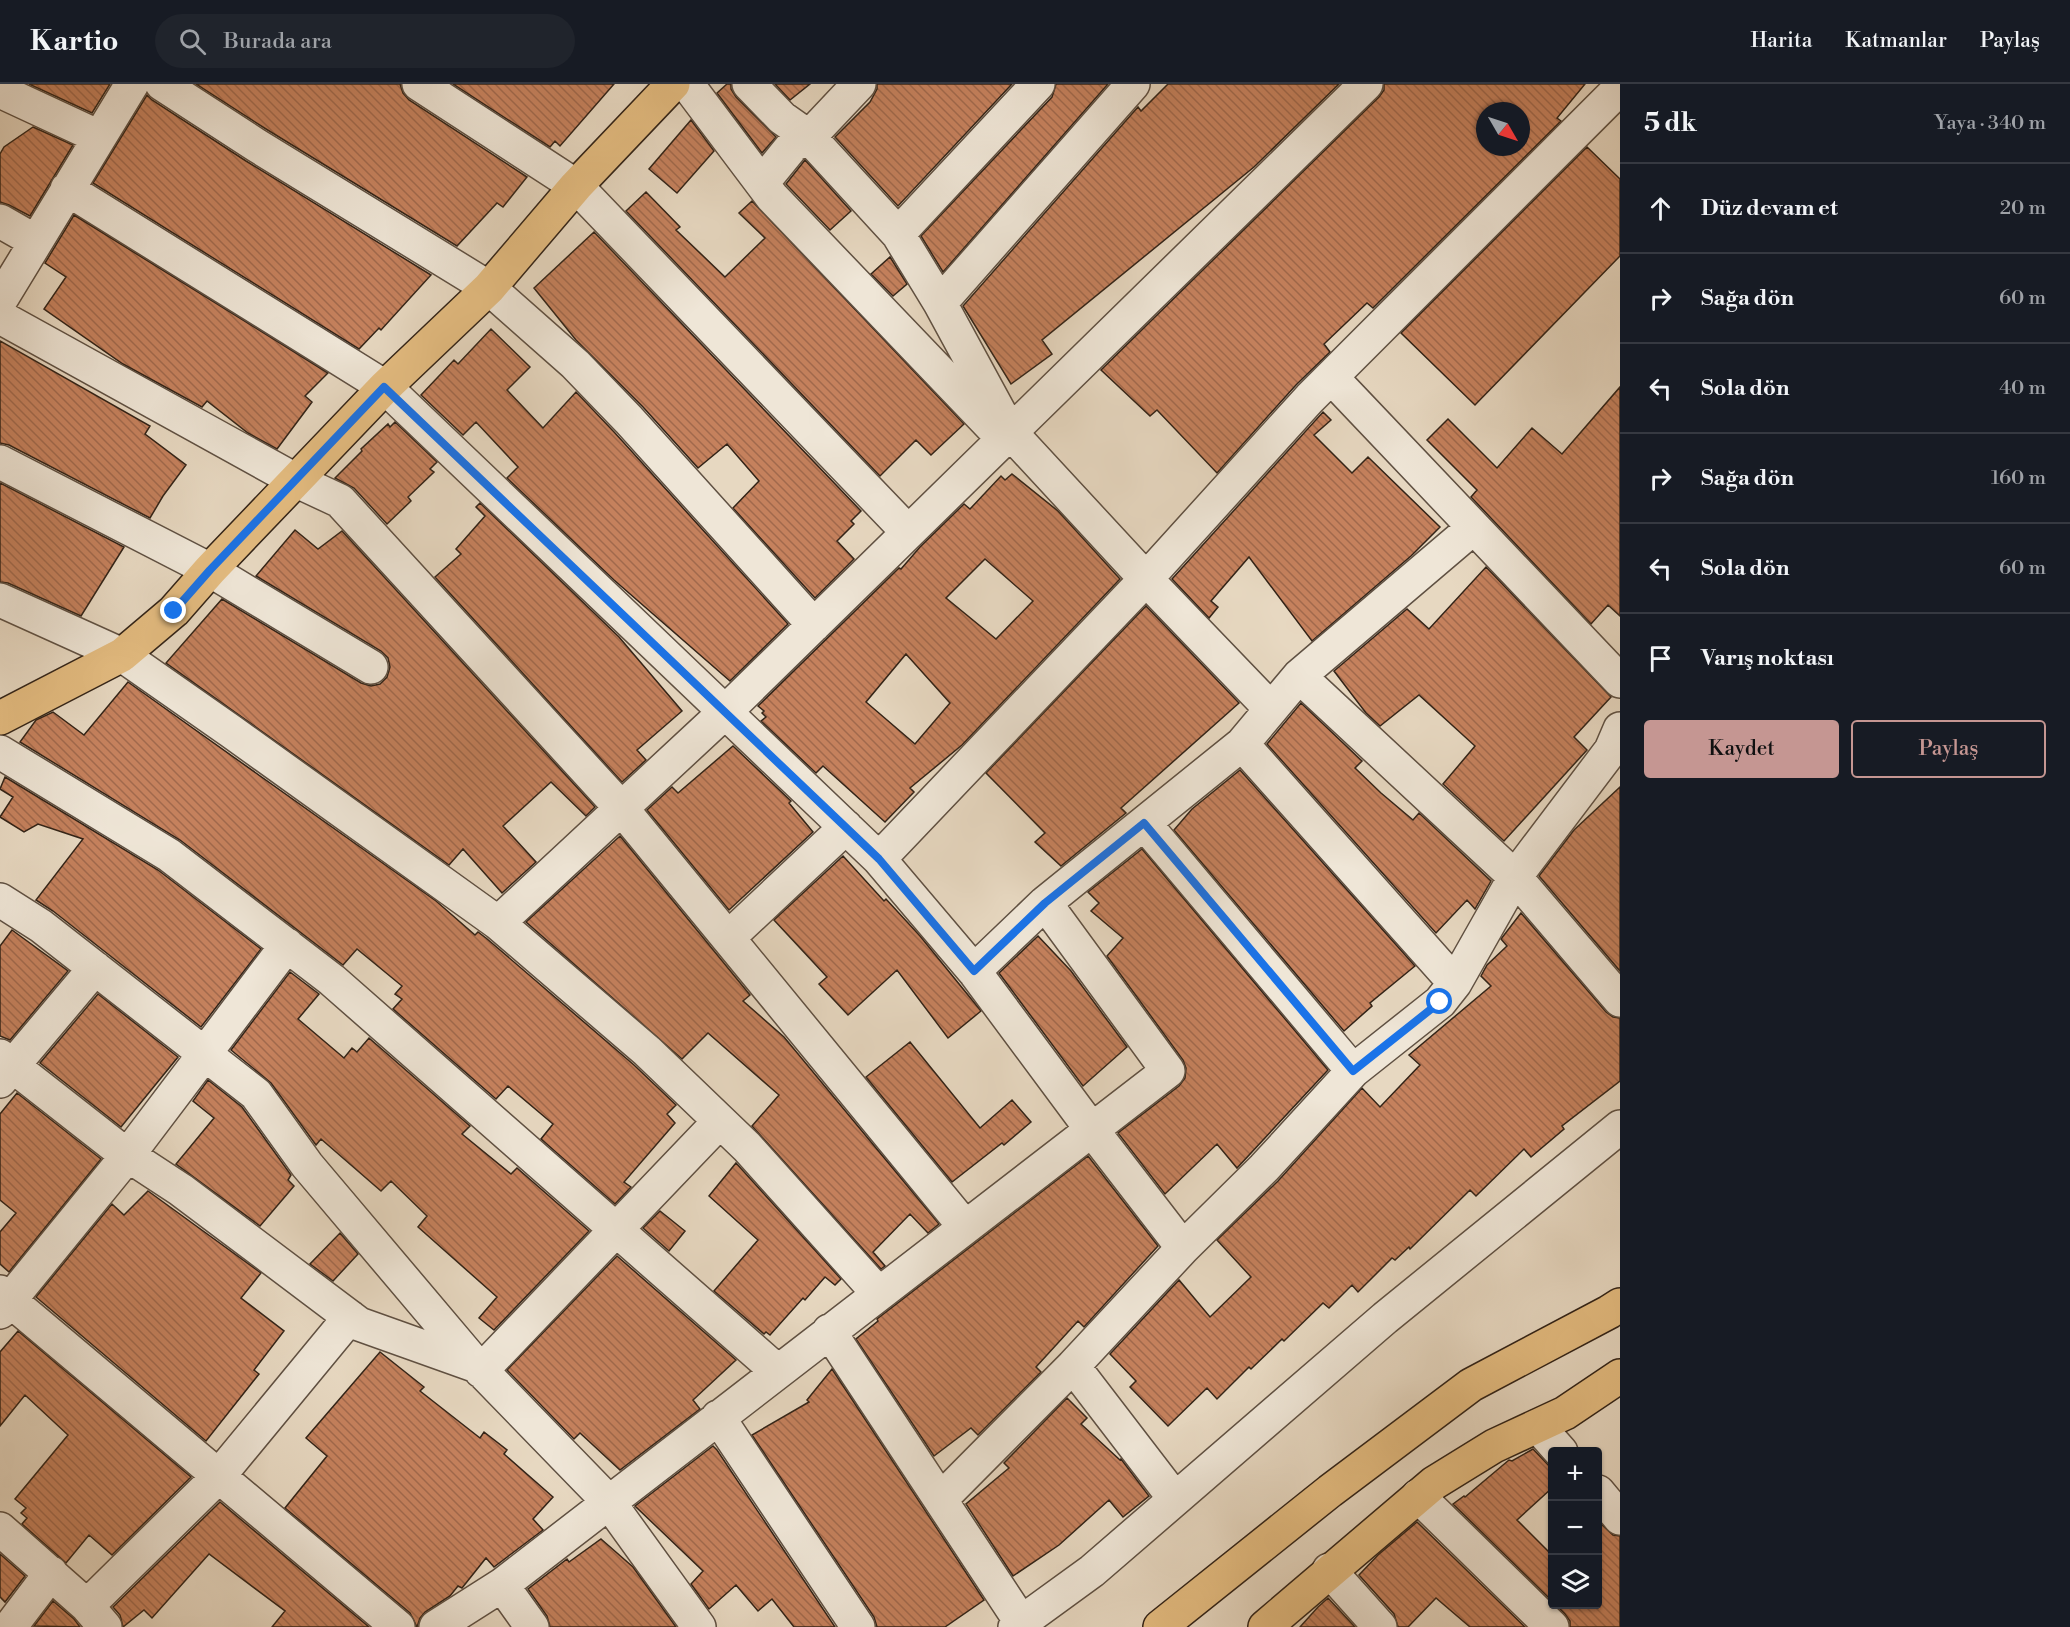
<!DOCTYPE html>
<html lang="tr">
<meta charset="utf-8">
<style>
:root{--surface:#171b24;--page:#20242c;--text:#f1f3f6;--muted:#9ea1a6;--line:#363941;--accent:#c59692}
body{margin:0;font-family:"Libre Bodoni",serif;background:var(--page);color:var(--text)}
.controls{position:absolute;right:18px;bottom:18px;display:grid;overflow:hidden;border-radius:6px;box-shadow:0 2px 4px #0004}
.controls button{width:54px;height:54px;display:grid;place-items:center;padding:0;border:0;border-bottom:2px solid var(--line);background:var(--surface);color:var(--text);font:30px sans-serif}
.compass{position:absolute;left:1476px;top:18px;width:54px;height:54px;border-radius:50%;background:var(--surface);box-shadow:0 2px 4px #0004;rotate:129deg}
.stop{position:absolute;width:18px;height:18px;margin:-14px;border:4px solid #1a73e8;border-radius:50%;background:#fff}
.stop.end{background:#1a73e8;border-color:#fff;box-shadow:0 2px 6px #0008}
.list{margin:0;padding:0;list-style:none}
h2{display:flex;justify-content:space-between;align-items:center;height:78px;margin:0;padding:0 24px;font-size:26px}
h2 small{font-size:20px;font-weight:400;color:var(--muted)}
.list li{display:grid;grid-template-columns:39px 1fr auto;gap:18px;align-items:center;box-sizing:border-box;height:90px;padding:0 24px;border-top:2px solid var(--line)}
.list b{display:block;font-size:22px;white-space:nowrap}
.list em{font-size:20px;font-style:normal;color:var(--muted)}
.actions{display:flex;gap:12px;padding:18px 24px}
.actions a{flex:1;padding:14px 0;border:2px solid var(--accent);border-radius:6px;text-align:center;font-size:21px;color:var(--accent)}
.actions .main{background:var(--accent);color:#111}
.icon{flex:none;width:33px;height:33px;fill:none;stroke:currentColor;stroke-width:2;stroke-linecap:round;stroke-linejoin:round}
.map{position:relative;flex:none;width:1620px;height:1543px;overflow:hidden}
header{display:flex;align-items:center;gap:36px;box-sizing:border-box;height:84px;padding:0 30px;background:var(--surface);border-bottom:2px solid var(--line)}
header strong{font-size:28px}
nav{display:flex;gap:33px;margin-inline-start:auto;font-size:21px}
.search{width:420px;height:54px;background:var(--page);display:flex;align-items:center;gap:15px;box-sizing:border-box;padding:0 21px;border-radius:33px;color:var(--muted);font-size:22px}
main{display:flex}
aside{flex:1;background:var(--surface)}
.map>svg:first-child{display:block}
</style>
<header>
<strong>Kartio</strong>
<div class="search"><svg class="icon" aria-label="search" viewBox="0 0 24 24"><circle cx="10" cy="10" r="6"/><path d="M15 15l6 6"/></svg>Burada ara</div>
<nav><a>Harita</a><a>Katmanlar</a><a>Paylaş</a></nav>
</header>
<main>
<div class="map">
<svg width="1620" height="1543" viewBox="0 0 1620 1543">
<defs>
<pattern id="building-back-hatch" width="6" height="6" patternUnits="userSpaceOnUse" patternTransform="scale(1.5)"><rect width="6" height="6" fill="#c5815d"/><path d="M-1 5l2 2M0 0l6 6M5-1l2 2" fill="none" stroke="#a1694c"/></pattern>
</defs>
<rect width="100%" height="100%" fill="#e7d8c1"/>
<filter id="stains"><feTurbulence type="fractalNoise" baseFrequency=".00333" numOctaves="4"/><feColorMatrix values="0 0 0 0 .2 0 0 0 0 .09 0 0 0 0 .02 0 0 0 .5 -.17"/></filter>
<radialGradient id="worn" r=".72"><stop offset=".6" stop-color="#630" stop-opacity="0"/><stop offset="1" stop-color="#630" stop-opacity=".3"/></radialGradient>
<path fill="url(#building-back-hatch)" stroke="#322317" stroke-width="1.5" fill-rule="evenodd" d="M29,0H110L92,29Z
M196,0H400L403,9L409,16L527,93L503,123L497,119L457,162L266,45Z
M453,0H614L560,62L555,57L550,63Z
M727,0H731V5L736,13L776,53L762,69L717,9Z
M775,0H810L790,16Z
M877,0H1012L898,122L835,53L870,18L877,5Z
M1056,0H1108L943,188L921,152L1052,13Z
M1168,0H1339L1254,83L1042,256L1052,270L1011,300L963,222L1138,23L1141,27Z
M1384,0H1585L1557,34L1561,37L1373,224L1367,219L1324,260L1330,268L1296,301L1217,389L1157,326L1150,332L1101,286L1379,13L1384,6ZM1485,27H1521V63H1485Z
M147,11L152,16L246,77L431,191L381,246L379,244L359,265L93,99Z
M691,36L714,67L677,109L649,85Z
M33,43L73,61L30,132L9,121L0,118V70L4,63Z
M1587,63L1620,95V172L1475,321L1401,249Z
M805,76L851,127L830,146L786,100Z
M646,108L680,143L676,146L725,193L765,154L739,129L752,117L964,340L931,371L916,356L880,392L626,127Z
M74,131L328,289L305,312L312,318L277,365L248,349L207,317L202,323L123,280L44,225L66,193L45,179Z
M594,148L861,427L851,437L854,440L837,457L854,475L815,514L733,424L759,397L727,360L698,384L643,323L576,256L534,204Z
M890,173L907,200L893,212L871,190Z
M491,245L530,283L507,306L543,344L576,308L615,349L788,540L730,597L614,496L507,394L518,383L476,338L463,351L421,311L454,276L458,280Z
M0,257L150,342L145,350L186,381L163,412L150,434L9,361L0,359Z
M1620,303V532L1608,521L1591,540L1471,413L1477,406L1427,356L1448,335L1497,384L1532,344L1562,370Z
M1323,328L1331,336L1314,351L1352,389L1368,373L1440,443L1411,472L1312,557L1249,473L1211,517L1218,523L1209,534L1172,495Z
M395,338L437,378L430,385L434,388L408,413L411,417L387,440L354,404L335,394L362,367L361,365L388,340L390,343Z
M1012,390L1058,427L1120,495L962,661L910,704L914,708L885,738L823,682L816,689L761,637L766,633L762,629L764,627L758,622L899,484L901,485L920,463L964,420L970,425L1001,392L1005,396ZM985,475L1033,517L996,555L946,514ZM906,570L950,619L915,660L866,618Z
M0,399L124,463L81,532L8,499L0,498Z
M480,419L619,553L682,627L637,666L646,676L622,698L435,493L461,470L456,465L485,432L476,423Z
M295,446L318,465L342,447L595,723L586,732L551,698L503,742L536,778L502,809L463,765L449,781L166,579L222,515L361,599L371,602L380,600L387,593L390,583L388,574L381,567L256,492Z
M1486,483L1611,613L1574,653L1587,666L1504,757L1443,700L1475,662L1419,611L1380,642L1366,629L1334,587L1407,525L1429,545Z
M1146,522L1239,619L1121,724L1126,729L1061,782L1035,758L1045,749L986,689Z
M128,598L436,817L475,851L478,848L486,854L634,981L676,1021L667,1030L675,1039L624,1098L631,1103L615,1120L541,1055L553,1040L508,1002L496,1015L393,925L402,915L395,910L402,902L357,865L343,881L180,756L20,658L36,636L53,628L84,651Z
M1301,619L1362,677L1355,684L1381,709L1413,736L1419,729L1491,797L1475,825L1467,816L1436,849L1267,660Z
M733,662L791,717L789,719L813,748L729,826L647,726L672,703L678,709Z
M1240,686L1415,882L1370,919L1372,922L1344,947L1174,746L1192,725Z
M5,693L158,786L261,865L201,943L53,827L36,816L83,755L38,740L24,748L0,733L13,713L0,705Z
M1620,703V887L1539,792L1574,746Z
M620,752L750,911L743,917L784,953L939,1140L928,1149L910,1130L873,1168L885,1182L881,1185L752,1042L779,1011L708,949L682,975L526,838Z
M1142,765L1328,986L1237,1084L1217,1060L1165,1110L1118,1049L1179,1002L1185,994L1186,984L1183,976L1107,872L1123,854L1091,827L1099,819L1088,808Z
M843,772L884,817L886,815L920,852L981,927L948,954L897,886L848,931L819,900L827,893L774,836Z
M1521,829L1606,928L1613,933L1620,934V997L1562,1042L1564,1045L1531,1073L1524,1065L1476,1112L1470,1106L1410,1165L1409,1163L1395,1176L1392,1174L1358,1208L1352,1201L1329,1224L1323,1219L1284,1257L1282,1255L1251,1285L1249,1283L1217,1315L1207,1304L1168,1342L1130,1303L1136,1297L1110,1270L1179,1196L1210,1233L1251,1193L1217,1156L1278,1097L1362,1004L1380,1023L1420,981L1409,971L1491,902L1481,892L1487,881L1507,862L1501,855Z
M12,846L68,887L10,956L0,952V862Z
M1038,852L1071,887L1127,963L1083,1002L999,889Z
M290,888L319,910L298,935L344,974L352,964L357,968L369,954L470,1042L462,1050L511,1090L517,1084L589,1147L494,1246L479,1234L497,1213L418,1143L427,1132L391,1097L381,1107L321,1055L316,1061L271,999L231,966Z
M98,910L178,973L121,1043L40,979Z
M910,958L980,1044L1012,1016L1031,1038L1004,1061L1002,1059L952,1098L866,993Z
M208,996L242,1023L291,1091L288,1096L294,1102L260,1142L176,1080L214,1034L193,1017Z
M17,1009L101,1075L9,1188L0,1180V1148L16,1129L0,1116V1030Z
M1088,1072L1158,1162L1084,1243L1078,1237L1036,1283L1041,1288L978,1351L971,1344L934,1372L856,1255L878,1237L877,1235Z
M736,1079L841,1195L835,1201L825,1193L805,1216L803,1214L770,1251L766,1248L764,1250L714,1207L758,1156L709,1112Z
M148,1107L261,1189L241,1214L284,1247L254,1286L259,1290L206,1357L36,1213L112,1120L124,1131Z
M660,1127L685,1147L669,1167L643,1144Z
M340,1149L358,1170L333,1197L310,1180Z
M617,1172L736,1276L693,1316L700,1325L620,1386L580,1349L574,1355L507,1286Z
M18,1247L191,1393L112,1471L89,1451L66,1479L22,1440L27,1434L21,1429L26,1424L15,1415L68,1351L25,1311L0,1342V1268Z
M380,1268L424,1303L420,1307L480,1354L484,1348L507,1366L504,1370L553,1413L533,1435L543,1446L494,1483L486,1474L462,1504L458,1502L450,1512L425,1528L420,1534L417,1543L410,1529L285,1424L327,1372L306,1354Z
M832,1285L984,1516L945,1543H877L874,1533L752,1351L809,1318L807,1316Z
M1067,1314L1087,1334L1081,1340L1120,1376L1121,1375L1149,1412L1123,1433L1109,1416L1059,1461L1013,1492L966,1420L1009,1384L1004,1379Z
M713,1362L717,1366L835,1543H794L772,1515L758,1527L736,1501L709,1525L691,1500L703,1487L635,1422Z
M1533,1365L1552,1385V1404L1517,1436L1552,1471V1517L1453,1420L1464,1412L1465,1413L1509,1376L1512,1377Z
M220,1418L369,1543H272L285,1527L209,1470L152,1534L144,1526L123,1543L120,1531L113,1523Z
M1417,1438L1525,1543H1470L1436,1514L1408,1543H1398L1394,1530L1359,1491L1378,1471Z
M1599,1438L1613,1451L1620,1452V1543H1570V1537L1565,1530L1556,1521H1598V1440Z
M601,1455L633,1483L676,1543H550L547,1532L528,1505L567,1475L569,1478Z
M0,1470L25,1492L5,1518L0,1513Z
M1328,1514L1355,1543H1300L1318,1523Z
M53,1517L74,1535L80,1543L34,1542Z"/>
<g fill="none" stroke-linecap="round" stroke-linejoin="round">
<defs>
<path id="minor" d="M162,0L256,61L489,204L575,280L629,336L814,541
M419,0L576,102L908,448
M687,0L772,113L998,349
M749,0L782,34L809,53L898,150L940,219L1010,348L1146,495L1271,625
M0,7L99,53
M762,99L793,61L809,53L859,0
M67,105L385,303L879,775L974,887L1045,819L1242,660L1299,592L1473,444
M0,137L35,157
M898,150L1038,0
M0,217L132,0
M940,219L1133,0
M0,233L295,396L340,417L622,725L965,1143
M1332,294L1620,597
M0,378L210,486L371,583
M0,516L122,571L232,648L498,839L647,967L747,1063L878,1209
M1299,592L1515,793L1620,916
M1242,660L1455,899
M0,668L169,771L332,896L777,1287
M1144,739L1353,987
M879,775L1146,495L1310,314L1620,4
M0,816L41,842L256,1010L307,1081L476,1281L608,1417L699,1543
M498,839L725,628L1366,0
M728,854L846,743
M974,887L1092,1046L1183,1164
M0,972L120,1066L181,1106L359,1240L474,1281
M0,997L95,884
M0,1208L398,1543
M0,1228L128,1071L287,861
M829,1247L1021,1538
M1073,1282L1175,1415
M481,1287L720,1037
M718,1333L858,1543
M1538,1342L1561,1368
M1598,1408L1620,1434
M1418,1412L1552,1543
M941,1415L1073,1282L1183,1164L1264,1084L1353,987L1440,918L1455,899L1515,793L1611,666L1620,645
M0,1445L87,1522L105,1543
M1329,1486L1380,1543
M502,1501L532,1543
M87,1522L218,1393L350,1233
M10,1543L51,1489
M436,1543L502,1501L1168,987L1045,819
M1015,1543L1092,1487L1385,1234L1620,1043"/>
<path id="major" d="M0,634L122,571L174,527L210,486L385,303L489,204L576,102L673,0
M1160,1543L1330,1407L1471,1301L1609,1228L1620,1221
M1265,1543L1434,1399L1494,1362L1565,1329L1620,1292"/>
</defs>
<use href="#minor" stroke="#5f5042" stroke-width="36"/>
<use href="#major" stroke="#322317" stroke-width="36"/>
<use href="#minor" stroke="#efe6d7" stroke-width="33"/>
<use href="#major" stroke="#e4bc80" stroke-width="33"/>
</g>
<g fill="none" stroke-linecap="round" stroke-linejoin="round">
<path stroke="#1a73e8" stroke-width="8" d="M174,527L210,486L384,303L879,775L974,887L1045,819L1144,739L1353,987L1440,918"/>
</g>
<rect width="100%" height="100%" filter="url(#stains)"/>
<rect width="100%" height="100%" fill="url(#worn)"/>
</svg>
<div class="controls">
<button>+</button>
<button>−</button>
<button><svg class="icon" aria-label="layers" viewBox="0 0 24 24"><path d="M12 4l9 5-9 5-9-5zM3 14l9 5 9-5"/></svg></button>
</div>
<svg class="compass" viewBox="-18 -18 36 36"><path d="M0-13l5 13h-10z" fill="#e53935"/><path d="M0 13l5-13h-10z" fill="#9ea1a6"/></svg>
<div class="stop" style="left:1440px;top:918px"></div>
<div class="stop end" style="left:174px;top:527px"></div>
</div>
<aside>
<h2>5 dk<small>Yaya · 340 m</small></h2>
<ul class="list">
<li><svg class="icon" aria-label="ahead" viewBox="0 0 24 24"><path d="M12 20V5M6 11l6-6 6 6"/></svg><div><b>Düz devam et</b></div><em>20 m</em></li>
<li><svg class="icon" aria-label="right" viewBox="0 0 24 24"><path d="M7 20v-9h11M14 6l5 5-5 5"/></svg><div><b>Sağa dön</b></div><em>60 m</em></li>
<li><svg class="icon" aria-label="left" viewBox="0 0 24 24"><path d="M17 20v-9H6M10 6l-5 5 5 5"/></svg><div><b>Sola dön</b></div><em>40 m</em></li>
<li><svg class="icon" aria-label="right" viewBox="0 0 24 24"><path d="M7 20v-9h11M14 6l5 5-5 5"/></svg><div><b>Sağa dön</b></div><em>160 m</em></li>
<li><svg class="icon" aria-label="left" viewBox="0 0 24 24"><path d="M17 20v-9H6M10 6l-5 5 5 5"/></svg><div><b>Sola dön</b></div><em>60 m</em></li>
<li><svg class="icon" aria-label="arrive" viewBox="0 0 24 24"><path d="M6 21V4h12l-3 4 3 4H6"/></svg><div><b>Varış noktası</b></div></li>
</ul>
<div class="actions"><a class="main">Kaydet</a><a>Paylaş</a></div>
</aside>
</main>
